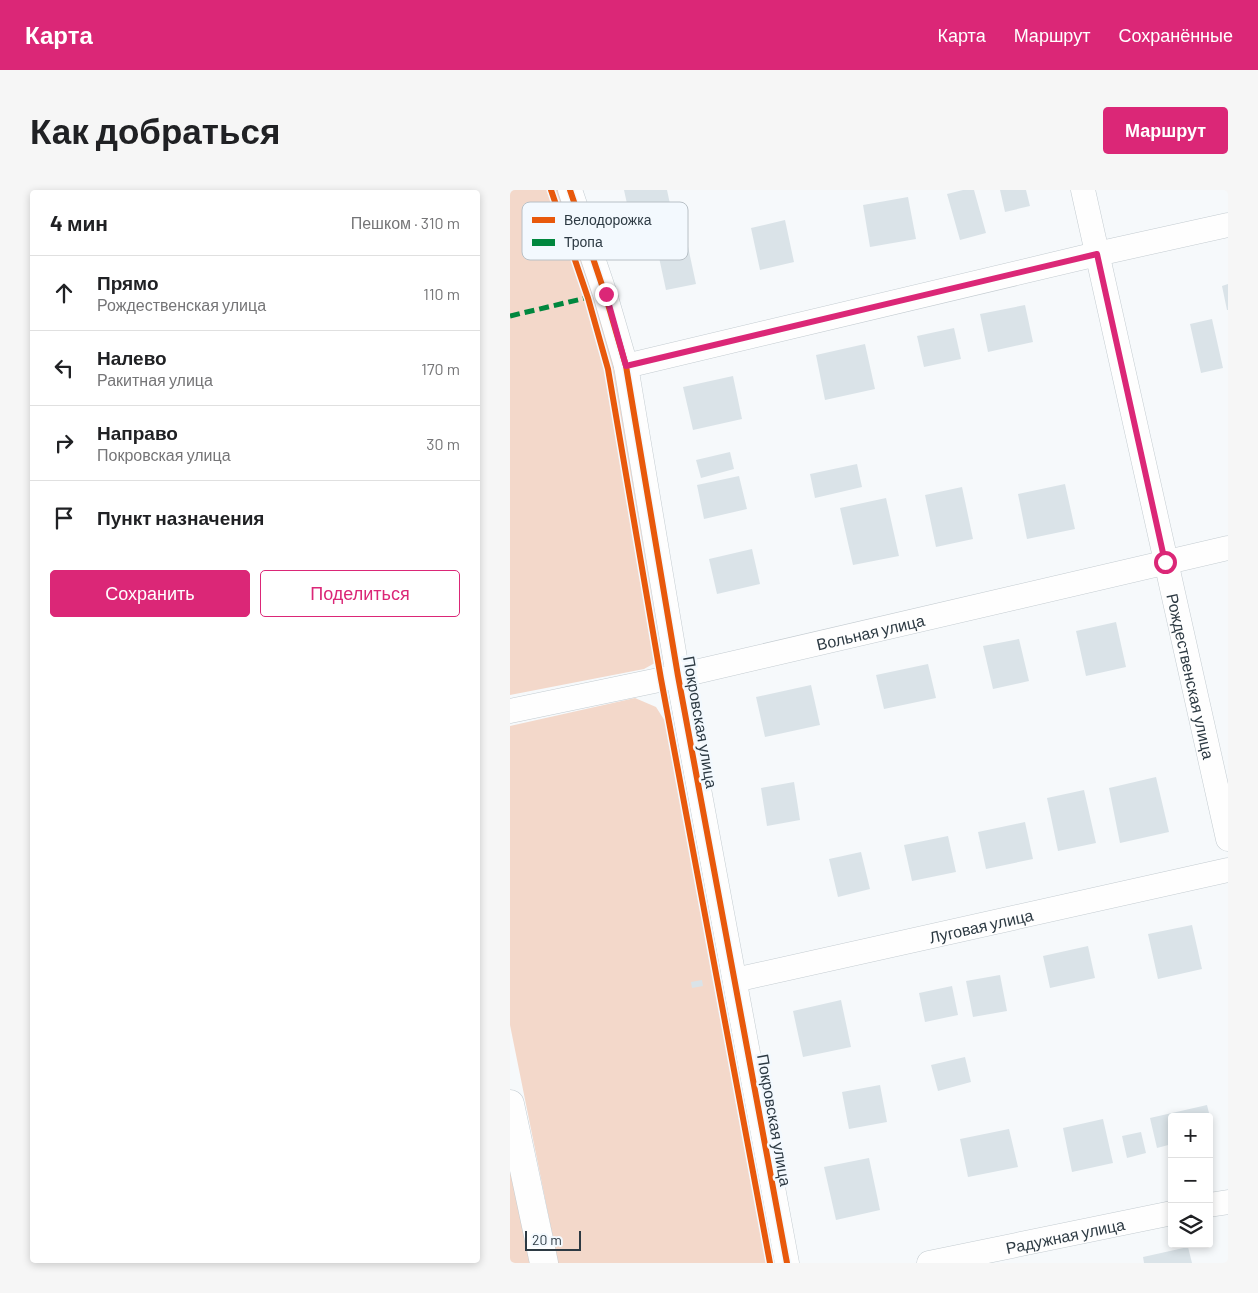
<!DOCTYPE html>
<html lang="ru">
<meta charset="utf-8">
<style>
:root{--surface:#fff;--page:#f6f6f6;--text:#202124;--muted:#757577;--line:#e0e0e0;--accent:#db2777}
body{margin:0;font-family:Barlow,sans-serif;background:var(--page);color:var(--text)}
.controls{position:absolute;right:15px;bottom:15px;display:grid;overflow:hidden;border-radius:5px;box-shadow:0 2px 8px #0003}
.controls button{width:45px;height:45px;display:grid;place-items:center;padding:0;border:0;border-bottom:1px solid var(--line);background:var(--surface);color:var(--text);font:25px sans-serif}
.scale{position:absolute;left:15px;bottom:12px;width:56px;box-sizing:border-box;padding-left:5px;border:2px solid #2d3a43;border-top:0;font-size:14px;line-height:18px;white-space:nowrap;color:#2d3a43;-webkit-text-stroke:4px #f3f9fe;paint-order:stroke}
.stop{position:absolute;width:15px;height:15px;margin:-11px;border:4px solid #db2777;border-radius:50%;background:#fff}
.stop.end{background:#db2777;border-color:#fff;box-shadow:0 1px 5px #0008}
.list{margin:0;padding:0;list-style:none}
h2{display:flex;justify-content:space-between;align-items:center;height:65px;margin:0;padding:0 20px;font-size:21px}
h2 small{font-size:16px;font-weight:400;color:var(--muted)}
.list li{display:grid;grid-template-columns:32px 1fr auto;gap:15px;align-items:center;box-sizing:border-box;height:75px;padding:0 20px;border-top:1px solid var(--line)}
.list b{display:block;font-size:19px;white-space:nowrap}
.list p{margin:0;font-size:16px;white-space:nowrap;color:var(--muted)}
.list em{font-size:16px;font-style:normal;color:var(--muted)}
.actions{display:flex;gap:10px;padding:15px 20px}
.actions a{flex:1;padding:11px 0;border:1px solid var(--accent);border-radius:5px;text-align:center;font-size:18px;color:var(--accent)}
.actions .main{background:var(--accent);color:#fff}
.icon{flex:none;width:28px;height:28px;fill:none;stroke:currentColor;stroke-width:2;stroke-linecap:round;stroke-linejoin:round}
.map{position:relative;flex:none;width:718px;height:1073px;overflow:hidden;border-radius:5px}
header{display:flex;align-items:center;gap:30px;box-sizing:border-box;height:70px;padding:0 25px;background:var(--accent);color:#fff}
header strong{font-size:24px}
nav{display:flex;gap:28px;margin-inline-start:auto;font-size:18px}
.intro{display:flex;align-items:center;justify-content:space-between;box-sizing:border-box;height:120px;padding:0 30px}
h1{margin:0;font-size:35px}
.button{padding:12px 22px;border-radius:5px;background:var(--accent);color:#fff;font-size:18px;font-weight:700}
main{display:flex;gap:30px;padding:0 30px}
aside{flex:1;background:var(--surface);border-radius:5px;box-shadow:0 2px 8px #0003}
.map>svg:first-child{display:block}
</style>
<header>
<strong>Карта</strong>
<nav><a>Карта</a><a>Маршрут</a><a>Сохранённые</a></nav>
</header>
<div class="intro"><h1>Как добраться</h1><a class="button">Маршрут</a></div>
<main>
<aside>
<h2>4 мин<small>Пешком · 310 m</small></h2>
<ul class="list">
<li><svg class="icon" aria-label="ahead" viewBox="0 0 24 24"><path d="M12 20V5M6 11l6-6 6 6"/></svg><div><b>Прямо</b><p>Рождественская улица</p></div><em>110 m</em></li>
<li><svg class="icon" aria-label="left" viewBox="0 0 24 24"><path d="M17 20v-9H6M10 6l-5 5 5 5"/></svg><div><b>Налево</b><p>Ракитная улица</p></div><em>170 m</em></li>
<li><svg class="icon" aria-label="right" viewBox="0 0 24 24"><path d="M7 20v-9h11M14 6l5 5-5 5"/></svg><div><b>Направо</b><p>Покровская улица</p></div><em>30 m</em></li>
<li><svg class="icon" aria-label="arrive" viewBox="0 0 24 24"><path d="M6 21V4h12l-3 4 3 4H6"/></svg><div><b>Пункт назначения</b></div></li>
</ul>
<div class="actions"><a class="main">Сохранить</a><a>Поделиться</a></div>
</aside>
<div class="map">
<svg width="718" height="1073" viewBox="0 0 718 1073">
<rect width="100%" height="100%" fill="#f6f9fb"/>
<path fill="#f3d8ca" d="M0,0H49L82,97L105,181L152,469L134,479L0,505Z
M125,508L146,517L162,542L261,1073H48L0,835V536Z
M0,977L20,1073H0Z"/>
<path fill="#dae3e8" d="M114,0H157L160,14L119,23Z
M453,0H464L476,43L450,50L437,4Z
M490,0H516L520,16L495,22Z
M398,7L406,49L360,57L353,15Z
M275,30L284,72L250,80L241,38Z
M177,52L186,94L156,100L147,58Z
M718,94V120H717L712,96Z
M515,115L523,152L478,162L470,124Z
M702,129L713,178L691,183L680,134Z
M444,138L451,169L414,177L407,146Z
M355,154L365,199L315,210L306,165Z
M223,186L232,229L183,240L173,197Z
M220,262L224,279L191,288L186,270Z
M347,274L352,297L305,308L300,284Z
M229,286L237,319L194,329L187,295Z
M555,294L565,339L517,349L508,304Z
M452,297L463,349L426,357L415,305Z
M376,308L389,366L343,375L330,318Z
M242,359L250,394L207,404L199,369Z
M606,432L616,477L576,486L566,441Z
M509,449L519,491L483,499L473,456Z
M418,474L426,508L374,519L366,485Z
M301,495L310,535L255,547L246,507Z
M646,587L659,642L610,653L599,598Z
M284,592L290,630L257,636L251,598Z
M574,600L586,653L548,661L537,608Z
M515,632L523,669L476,679L468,642Z
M438,646L446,682L402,691L394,655Z
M351,662L360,699L328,707L319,669Z
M682,735L692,779L648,789L638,744Z
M578,756L585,788L540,798L533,766Z
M490,785L497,821L463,827L456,791Z
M192,790L193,796L182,798L181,792Z
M442,796L448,825L415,832L409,803Z
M331,810L341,857L293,867L283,821Z
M455,867L461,892L428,901L421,875Z
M370,895L377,932L339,939L332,902Z
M697,915L700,927H662V954L647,958L640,928Z
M593,929L603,973L562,982L553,938Z
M499,939L508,977L458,987L450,949Z
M631,942L636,963L617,968L612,946Z
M359,968L370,1020L326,1030L314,977Z
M678,1057L682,1073H634L633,1067Z"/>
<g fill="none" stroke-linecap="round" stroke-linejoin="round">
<defs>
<g id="minor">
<path d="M60,0L95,104L116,176L168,486L277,1073"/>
<path id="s1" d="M573,0L718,649"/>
<path d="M116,176L587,64L718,35"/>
<path id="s2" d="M0,521L168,486L718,358"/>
<path id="s3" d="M225,790L718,680"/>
<path d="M699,1015L718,1012"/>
<path id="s4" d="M419,1073L662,1023"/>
</g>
<path id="major" d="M0,914L34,1073"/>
</defs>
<use href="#minor" stroke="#c4ccd1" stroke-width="25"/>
<use href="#major" stroke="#c4ccd1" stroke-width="29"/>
<use href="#minor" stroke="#fefefe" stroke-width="24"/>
<use href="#major" stroke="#fefefe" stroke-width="28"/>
<path stroke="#00873e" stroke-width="5" stroke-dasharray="10 5" stroke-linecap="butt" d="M0,126L80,107"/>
<defs>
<path id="cycleway" d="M41,0L78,108L98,179L151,489L260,1073
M60,0L95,104L116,176L168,486L277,1073"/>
</defs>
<use href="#cycleway" stroke="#f3f9fe" stroke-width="9"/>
<use href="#cycleway" stroke="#e8590c" stroke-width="6"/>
</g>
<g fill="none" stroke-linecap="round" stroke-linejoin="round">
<path stroke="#db2777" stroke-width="6" d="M96,104L116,176L587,64L655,372"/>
</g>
<g text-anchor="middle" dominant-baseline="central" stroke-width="5" stroke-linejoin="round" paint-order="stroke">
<g font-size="16" fill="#2d3a43" stroke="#f3f9fe">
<text stroke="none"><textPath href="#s2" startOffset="369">Вольная улица</textPath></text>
<text stroke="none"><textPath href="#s1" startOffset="498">Рождественская улица</textPath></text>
<text transform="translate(191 532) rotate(80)">Покровская улица</text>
<text stroke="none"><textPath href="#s3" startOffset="252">Луговая улица</textPath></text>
<text transform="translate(265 930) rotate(80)">Покровская улица</text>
<text stroke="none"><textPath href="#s4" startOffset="139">Радужная улица</textPath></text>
</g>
</g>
<rect x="12" y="12" width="166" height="58" rx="8" fill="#f3f9fe" stroke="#b8c0c6" stroke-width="1"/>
<rect x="22" y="27" width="23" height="6" fill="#e8590c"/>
<rect x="22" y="49" width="23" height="7" fill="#00873e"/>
<g font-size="14" fill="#2d3a43">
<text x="54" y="35">Велодорожка</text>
<text x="54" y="57">Тропа</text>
</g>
</svg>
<div class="controls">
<button>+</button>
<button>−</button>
<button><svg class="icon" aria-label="layers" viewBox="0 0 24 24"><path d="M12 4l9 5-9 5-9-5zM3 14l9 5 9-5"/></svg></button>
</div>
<div class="scale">20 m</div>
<div class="stop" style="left:655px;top:372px"></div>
<div class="stop end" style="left:96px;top:104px"></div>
</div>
</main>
